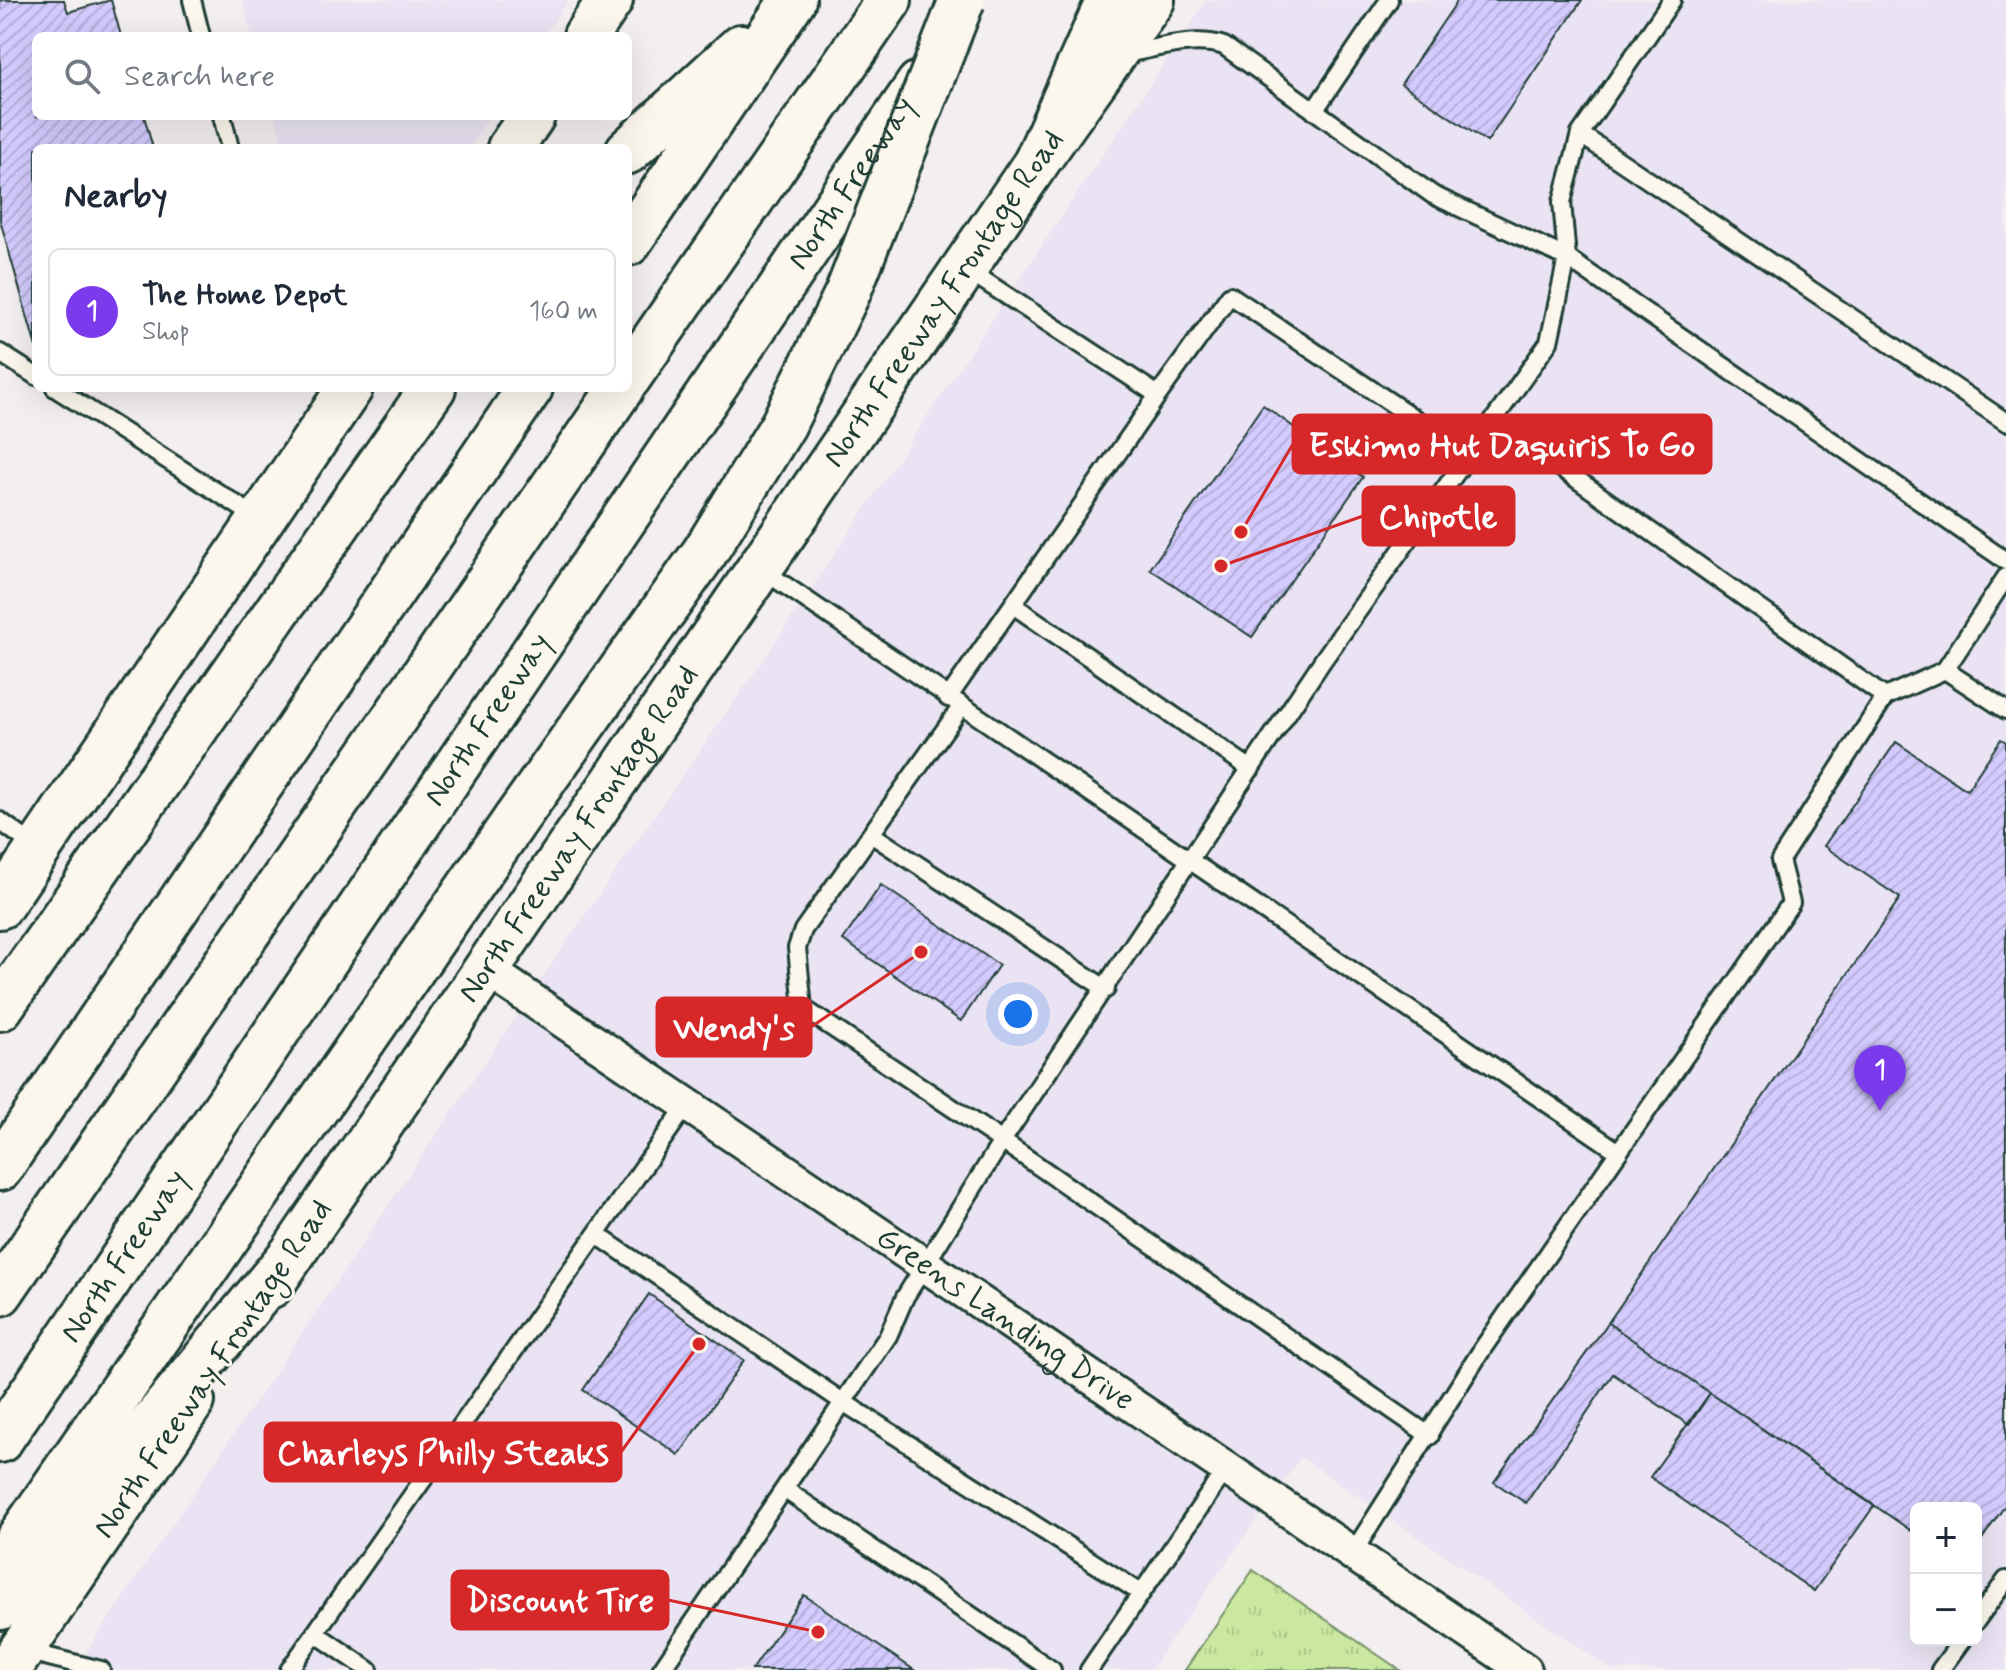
<!DOCTYPE html>
<meta charset="utf-8">
<style>
:root{--surface:#fff;--page:#f2f2f3;--text:#1f2937;--muted:#747a83;--line:#e0e1e3;--accent:#7c3aed}
body{margin:0;font-family:Mynerve,sans-serif;background:var(--page);color:var(--text)}
.controls{position:absolute;right:24px;bottom:24px;display:grid;overflow:hidden;border-radius:12px;box-shadow:0 8px 32px #0002}
.controls button{width:72px;height:72px;display:grid;place-items:center;padding:0;border:0;border-bottom:2px solid var(--line);background:var(--surface);color:var(--text);font:40px sans-serif}
.you{position:absolute;left:1018px;top:1014px;width:28px;height:28px;margin:-20px;border:6px solid #fff;border-radius:50%;background:#1a73e8;box-shadow:0 0 0 12px #1a73e833}
.badge{display:grid;place-items:center;width:52px;height:52px;border-radius:50%;background:var(--accent);color:#fff;font-size:26px;font-weight:700}
.pin{position:absolute;translate:-50% -66px;filter:drop-shadow(0 2px 4px #0008)}
.pin::after{content:'';position:absolute;top:42px;width:28px;height:24px;background:inherit;clip-path:polygon(0 0,100% 0,50% 100%)}
.list{margin:0;padding:0;list-style:none}
h2{display:flex;justify-content:space-between;align-items:center;height:104px;margin:0;padding:0 32px;font-size:34px}
h2 small{font-size:26px;font-weight:400;color:var(--muted)}
.list li{display:grid;grid-template-columns:52px 1fr auto;gap:24px;align-items:center;box-sizing:border-box;height:128px;margin:0 16px 16px;padding:0 16px;border:2px solid var(--line);border-radius:12px}
.list b{display:block;font-size:30px;white-space:nowrap}
.list p{margin:0;font-size:26px;white-space:nowrap;color:var(--muted)}
.list em{font-size:26px;font-style:normal;color:var(--muted)}
.icon{flex:none;width:44px;height:44px;fill:none;stroke:currentColor;stroke-width:2;stroke-linecap:round;stroke-linejoin:round}
.map{position:relative;flex:none;width:2006px;height:1670px;overflow:hidden}
.search{position:absolute;background:var(--surface);box-shadow:0 8px 32px #0002;left:32px;top:32px;width:600px;height:88px;display:flex;align-items:center;gap:20px;box-sizing:border-box;padding:0 28px;border-radius:12px;color:var(--muted);font-size:30px}
.panel{position:absolute;background:var(--surface);box-shadow:0 8px 32px #0002;left:32px;top:144px;width:600px;height:248px;border-radius:12px}
.map>svg:first-child{display:block}
</style>
<div class="map">
<svg width="2006" height="1670" viewBox="0 0 2006 1670">
<defs>
<pattern id="grass-tufts" width="24" height="20" patternUnits="userSpaceOnUse" patternTransform="scale(2)"><rect width="24" height="20" fill="#cbe8a0"/><path d="M3 7l-1-3M5 7V3M7 7l1-3M15 17l-1-3M17 17v-4M19 17l1-3" fill="none" stroke="#aec88a"/></pattern>
<pattern id="building-hatch" width="6" height="6" patternUnits="userSpaceOnUse" patternTransform="scale(2)"><rect width="6" height="6" fill="#d3cafd"/><path d="M-1 1l2-2M0 6l6-6M5 7l2-2" fill="none" stroke="#b5aed9"/></pattern>
</defs>
<rect width="100%" height="100%" fill="#f3eeef"/>
<filter id="ink" filterUnits="userSpaceOnUse"><feTurbulence type="fractalNoise" baseFrequency=".0125" numOctaves="2"/><feDisplacementMap in="SourceGraphic" scale="16" xChannelSelector="R" yChannelSelector="G"/><feConvolveMatrix kernelMatrix="1 2 1 2 8 2 1 2 1" color-interpolation-filters="sRGB"/></filter>
<g filter="url(#ink)">
<path fill="#e9e3f3" fill-rule="evenodd" d="M242,0H568L544,36H252Z
M1207,0H2006V1670H1612L1301,1457L1150,1670H74L580,922L758,668ZM1916,1508H1976V1640H1916Z
M275,116H490L469,148H284Z"/>
<path fill="url(#grass-tufts)" stroke="#75926a" stroke-width="2" d="M1253,1570L1400,1670H1185Z"/>
<path fill="url(#building-hatch)" stroke="#1f3d34" stroke-width="2" d="M4,0H64L68,12L111,0L121,36H36V116H144L153,148H36V347L0,220V1Z
M1458,0H1582L1487,142L1401,84Z
M1263,405L1363,477L1252,637L1150,569Z
M2001,739L2006,742V1504L1976,1548V1508H1916V1534L1608,1323L1900,898L1824,846L1896,742L1967,790Z
M881,885L999,965L961,1021L843,940Z
M649,1294L744,1360L679,1455L583,1390Z
M1608,1323L1710,1393L1689,1425L1613,1374L1526,1503L1494,1482Z
M1710,1393L1874,1506L1814,1591L1650,1477Z
M804,1595L914,1670H752Z"/>
<g fill="none" stroke-linecap="round" stroke-linejoin="round">
<defs>
<path id="service" d="M192,0L201,36
M1124,54C1155,49 1193,36 1224,46L1433,195L1567,258L2006,561
M1314,111L1389,0
M222,116L230,148
M1580,134L2006,422
M0,353L36,376
M55,388L259,519
M1158,395L1230,295L1469,455
M1493,420L1885,697
M761,569L1619,1152
M1013,605L1251,769
M1945,670L2006,710
M948,698L1158,395L966,269
M961,707L803,930L797,948L803,1008L1002,1141L1430,1436
M0,821L37,848
M871,834L1106,989
M597,1235L843,1402L1141,1593
M784,1489L1052,1670
M1352,1554L1483,1348L1791,903L1780,860L1885,697L1945,670L2006,577
M1976,1621L2006,1580
M315,1633L369,1670
M25,1651L101,1670
M289,1670L687,1105
M661,1670L888,1336L905,1297L1002,1141L1323,660L1549,342L1567,258L1562,202L1580,134L1672,0
M1089,1670L1226,1469
M1940,1670L1962,1640"/>
<g id="minor">
<path id="s1" d="M486,969L1525,1670"/>
</g>
<g id="secondary">
<path d="M586,36L610,0"/>
<path d="M510,148L532,116"/>
<path d="M0,906L350,388"/>
<path id="s2" d="M271,1285L1036,163L1152,0"/>
<path d="M8,1670L192,1401"/>
</g>
<g id="motorway">
<path d="M628,151L741,47"/>
<path d="M1036,163L1109,0"/>
<path d="M628,243L793,0"/>
<path d="M628,378L889,0"/>
<path d="M0,1008L433,388"/>
<path d="M0,1168L530,388"/>
<path d="M0,1293L621,388"/>
<path id="s3" d="M0,1440L919,84"/>
<path d="M0,1566L516,819"/>
<path d="M0,1607L293,1253"/>
</g>
</defs>
<use href="#service" stroke="#1f3d34" stroke-width="22"/>
<use href="#minor" stroke="#1f3d34" stroke-width="38"/>
<use href="#secondary" stroke="#1f3d34" stroke-width="50"/>
<use href="#motorway" stroke="#1f3d34" stroke-width="50"/>
<use href="#service" stroke="#fbf7ec" stroke-width="16"/>
<use href="#minor" stroke="#fbf7ec" stroke-width="32"/>
<use href="#secondary" stroke="#fbf7ec" stroke-width="44"/>
<use href="#motorway" stroke="#fbf7ec" stroke-width="44"/>
<defs>
<path id="motorway-bridge" d="M516,819L705,552L783,425L848,292L962,0"/>
</defs>
<use href="#motorway-bridge" stroke="#1f3d34" stroke-width="50" stroke-linecap="butt"/>
<use href="#motorway-bridge" stroke="#fbf7ec" stroke-width="44"/>
</g>
</g>
<g text-anchor="middle" dominant-baseline="central" stroke-width="6" stroke-linejoin="round" paint-order="stroke">
<g font-size="32" fill="#1f3d34" stroke="#fbf7ec">
<text stroke="none"><textPath href="#s3" startOffset="1518">North Freeway</textPath></text>
<text stroke="none"><textPath href="#s2" startOffset="1194">North Freeway Frontage Road</textPath></text>
<text stroke="none"><textPath href="#s3" startOffset="870">North Freeway</textPath></text>
<text stroke="none"><textPath href="#s2" startOffset="546">North Freeway Frontage Road</textPath></text>
<text stroke="none"><textPath href="#s3" startOffset="222">North Freeway</textPath></text>
<text stroke="none"><textPath href="#s1" startOffset="626">Greens Landing Drive</textPath></text>
<text transform="translate(213 1369) rotate(-56)">North Freeway Frontage Road</text>
</g>
</g>
<path fill="none" stroke="#d62828" stroke-width="3" d="M1241 532L1293 444M1221 566L1363 516M921 952L811 1027M699 1344L621 1452M818 1632L668 1600"/>
<g fill="#d62828" stroke="#fbf7ec" stroke-width="3">
<circle cx="1241" cy="532" r="8"/>
<circle cx="1221" cy="566" r="8"/>
<circle cx="921" cy="952" r="8"/>
<circle cx="699" cy="1344" r="8"/>
<circle cx="818" cy="1632" r="8"/>
</g>
<g fill="#d62828" stroke="#d62828" stroke-width="3">
<rect x="1293" y="415" width="418" height="58" rx="8"/>
<rect x="1363" y="487" width="151" height="58" rx="8"/>
<rect x="657" y="998" width="154" height="58" rx="8"/>
<rect x="265" y="1423" width="356" height="58" rx="8"/>
<rect x="452" y="1571" width="216" height="58" rx="8"/>
</g>
<g font-size="34" text-anchor="middle" font-weight="bold" fill="#fff">
<text x="1502" y="456">Eskimo Hut Daquiris To Go</text>
<text x="1438" y="528">Chipotle</text>
<text x="734" y="1039">Wendy's</text>
<text x="443" y="1464">Charleys Philly Steaks</text>
<text x="560" y="1611">Discount Tire</text>
</g>
</svg>
<div class="controls">
<button>+</button>
<button>−</button>
</div>
<div class="you"></div>
<div class="pin badge" style="left:1880px;top:1111px">1</div>
<div class="search"><svg class="icon" aria-label="search" viewBox="0 0 24 24"><circle cx="10" cy="10" r="6"/><path d="M15 15l6 6"/></svg>Search here</div>
<section class="panel">
<h2>Nearby<small></small></h2>
<ul class="list">
<li><span class="badge">1</span><div><b>The Home Depot</b><p>Shop</p></div><em>160 m</em></li>
</ul>
</section>
</div>
